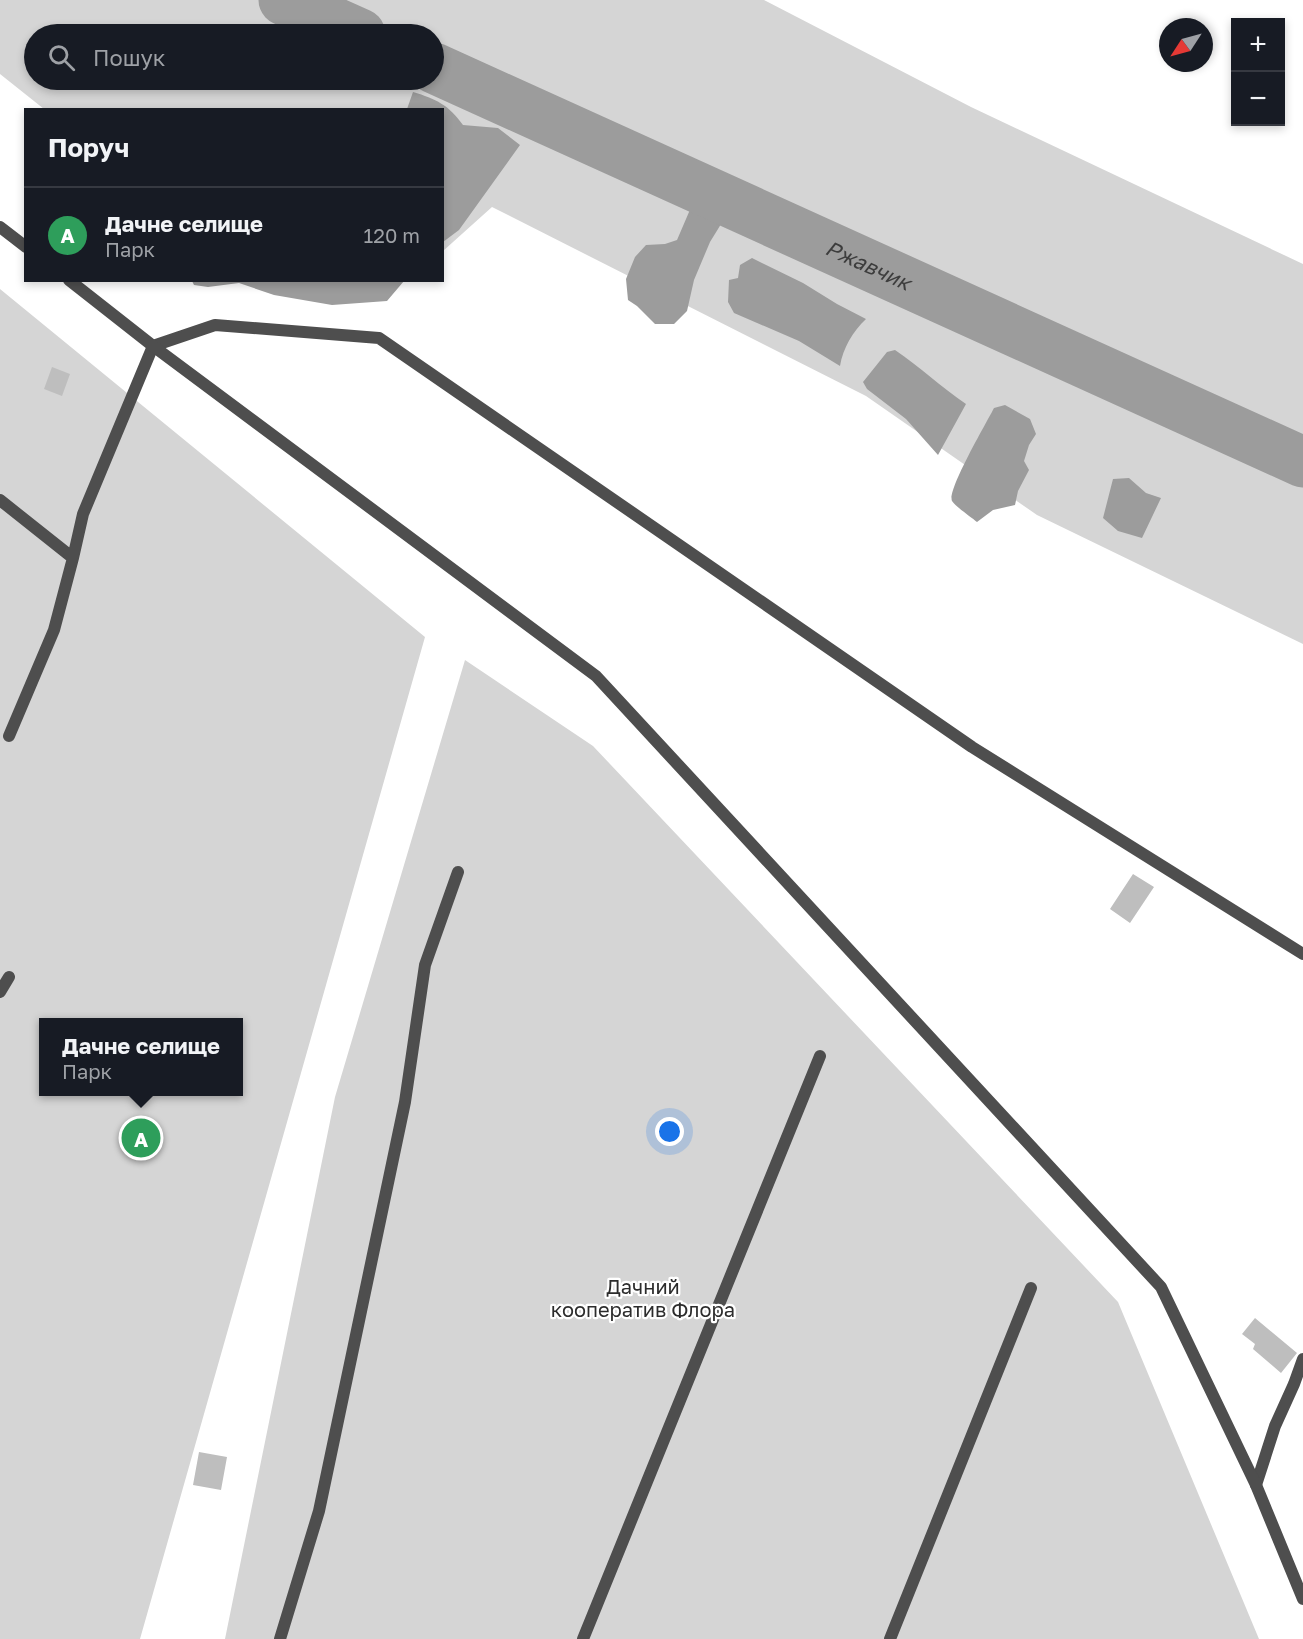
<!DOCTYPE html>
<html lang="uk">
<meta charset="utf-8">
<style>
:root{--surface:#171b24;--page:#20242c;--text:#f1f3f6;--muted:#9ea1a6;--line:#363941;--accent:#858687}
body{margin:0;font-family:"Golos Text",sans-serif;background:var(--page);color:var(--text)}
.controls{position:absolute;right:18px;top:18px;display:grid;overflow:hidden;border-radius:0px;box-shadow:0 3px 9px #0003}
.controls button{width:54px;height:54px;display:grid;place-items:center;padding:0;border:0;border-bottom:2px solid var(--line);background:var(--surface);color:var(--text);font:30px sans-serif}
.compass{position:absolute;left:1159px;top:18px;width:54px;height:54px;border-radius:50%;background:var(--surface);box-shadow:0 3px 9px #0003;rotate:234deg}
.you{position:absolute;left:670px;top:1132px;width:21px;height:21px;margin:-15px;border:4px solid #fff;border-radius:50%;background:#1a73e8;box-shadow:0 0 0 9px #1a73e833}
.badge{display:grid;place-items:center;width:39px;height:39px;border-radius:50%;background:var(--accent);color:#fff;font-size:20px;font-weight:700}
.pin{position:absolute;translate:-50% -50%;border:3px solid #fff;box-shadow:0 2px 6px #0006}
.popup{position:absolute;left:39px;top:1018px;width:204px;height:78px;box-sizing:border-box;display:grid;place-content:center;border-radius:0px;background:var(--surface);filter:drop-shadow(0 2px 4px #0005);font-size:20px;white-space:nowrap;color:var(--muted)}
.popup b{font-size:22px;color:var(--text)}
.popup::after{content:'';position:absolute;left:50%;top:100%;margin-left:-12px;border:12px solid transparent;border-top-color:var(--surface)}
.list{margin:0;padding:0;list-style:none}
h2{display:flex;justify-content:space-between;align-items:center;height:78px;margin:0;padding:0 24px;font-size:26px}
h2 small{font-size:20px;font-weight:400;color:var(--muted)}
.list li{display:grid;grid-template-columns:39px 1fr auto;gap:18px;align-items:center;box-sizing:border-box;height:96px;padding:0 24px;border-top:2px solid var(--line)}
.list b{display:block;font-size:22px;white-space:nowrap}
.list p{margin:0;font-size:20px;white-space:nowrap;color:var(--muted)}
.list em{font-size:20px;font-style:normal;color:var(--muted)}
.icon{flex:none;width:33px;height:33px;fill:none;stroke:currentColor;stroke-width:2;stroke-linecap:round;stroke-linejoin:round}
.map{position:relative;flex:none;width:1303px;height:1639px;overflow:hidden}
.search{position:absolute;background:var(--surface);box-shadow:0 3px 9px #0003;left:24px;top:24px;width:420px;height:66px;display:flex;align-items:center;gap:15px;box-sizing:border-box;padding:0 21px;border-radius:33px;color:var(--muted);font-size:22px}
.panel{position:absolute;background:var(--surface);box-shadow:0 3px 9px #0003;left:24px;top:108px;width:420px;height:174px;border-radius:0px}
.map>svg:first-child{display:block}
</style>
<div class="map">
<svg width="1303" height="1639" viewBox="0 0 1303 1639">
<rect width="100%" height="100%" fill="#fff"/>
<path fill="#d5d5d5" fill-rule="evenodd" d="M0,0H764L971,107L1303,264V644L1037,515L866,396L492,207L443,251L442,110L44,109L0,74ZM34,34H434V80H34Z
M0,289L425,637L140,1639H0ZM44,1022H238V1092H44Z
M465,660L593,746L1118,1302L1259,1639H225L335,1097Z"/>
<path fill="#9c9c9c" d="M413,92C436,99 449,105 463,125L498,128L520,145L459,230L443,242L442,110L407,109Z
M703,189L712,190L726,205V216L710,242L694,280L687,311L674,324H655L637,306L628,300L626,279L635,257L646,245L665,244L677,240L692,205Z
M752,258L803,283L837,304L866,319C853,331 843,348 840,366L799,341L734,313L728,302L729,280L738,278L740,265Z
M192,281H404L387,301L332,305L274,295L239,283L208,287L194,285Z
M895,350C920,367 941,387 966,404L938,455L906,419L867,389L863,382L887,352Z
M1005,405L1030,419L1036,434L1029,445L1024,461L1029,470L1018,491L1015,505L993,510L977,522C971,517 956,507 952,501C947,490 987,422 994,408Z
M1129,478L1146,493L1161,498L1142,538L1118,531L1103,518L1113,479Z"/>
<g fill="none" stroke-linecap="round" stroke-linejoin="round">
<g stroke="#9c9c9c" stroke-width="51">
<path d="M284,0L360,34"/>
<path id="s1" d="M434,68L1303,462"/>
</g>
</g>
<path fill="#bebebe" d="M52,367L70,374L62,396L44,389Z
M1133,874L1154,887L1130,923L1110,909Z
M1255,1318L1297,1353L1281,1373L1253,1349L1255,1344L1242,1334Z
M199,1452L227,1457L221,1490L193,1485Z"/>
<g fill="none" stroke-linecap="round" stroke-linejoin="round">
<path stroke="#4e4e4e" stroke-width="12" d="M0,500L73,558
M9,736L54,630L73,558L83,514L153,346L215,325L379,338L972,747L1303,954
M0,992L9,977
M1256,1485L1275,1426L1294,1384L1303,1359
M280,1639L319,1511L405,1102L425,965L458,872
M583,1639L820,1056
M890,1639L1031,1288"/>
<path stroke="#4e4e4e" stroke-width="12" d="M0,227L26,247
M69,280L153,346L596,676L1161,1287L1256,1485L1303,1599"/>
</g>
<g text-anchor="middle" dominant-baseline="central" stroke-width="4.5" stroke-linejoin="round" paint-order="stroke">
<g font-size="20" fill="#2c2c2c" stroke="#fff">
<text x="643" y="1286">Дачний<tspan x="643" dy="23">кооператив Флора</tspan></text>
</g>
<g font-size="21" font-style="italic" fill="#3d3d3d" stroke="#fff">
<text stroke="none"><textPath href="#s1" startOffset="477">Ржавчик</textPath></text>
</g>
</g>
</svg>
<div class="controls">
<button>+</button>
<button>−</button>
</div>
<svg class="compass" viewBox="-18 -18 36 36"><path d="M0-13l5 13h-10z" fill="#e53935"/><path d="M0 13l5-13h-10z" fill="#9ea1a6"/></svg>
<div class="you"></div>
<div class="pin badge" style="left:141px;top:1138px;background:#2e9e5b">A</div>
<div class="popup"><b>Дачне селище</b>Парк</div>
<div class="search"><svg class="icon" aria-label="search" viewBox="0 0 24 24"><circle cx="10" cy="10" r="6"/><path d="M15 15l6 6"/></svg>Пошук</div>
<section class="panel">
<h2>Поруч<small></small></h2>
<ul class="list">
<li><span class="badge" style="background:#2e9e5b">A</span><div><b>Дачне селище</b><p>Парк</p></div><em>120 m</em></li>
</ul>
</section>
</div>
